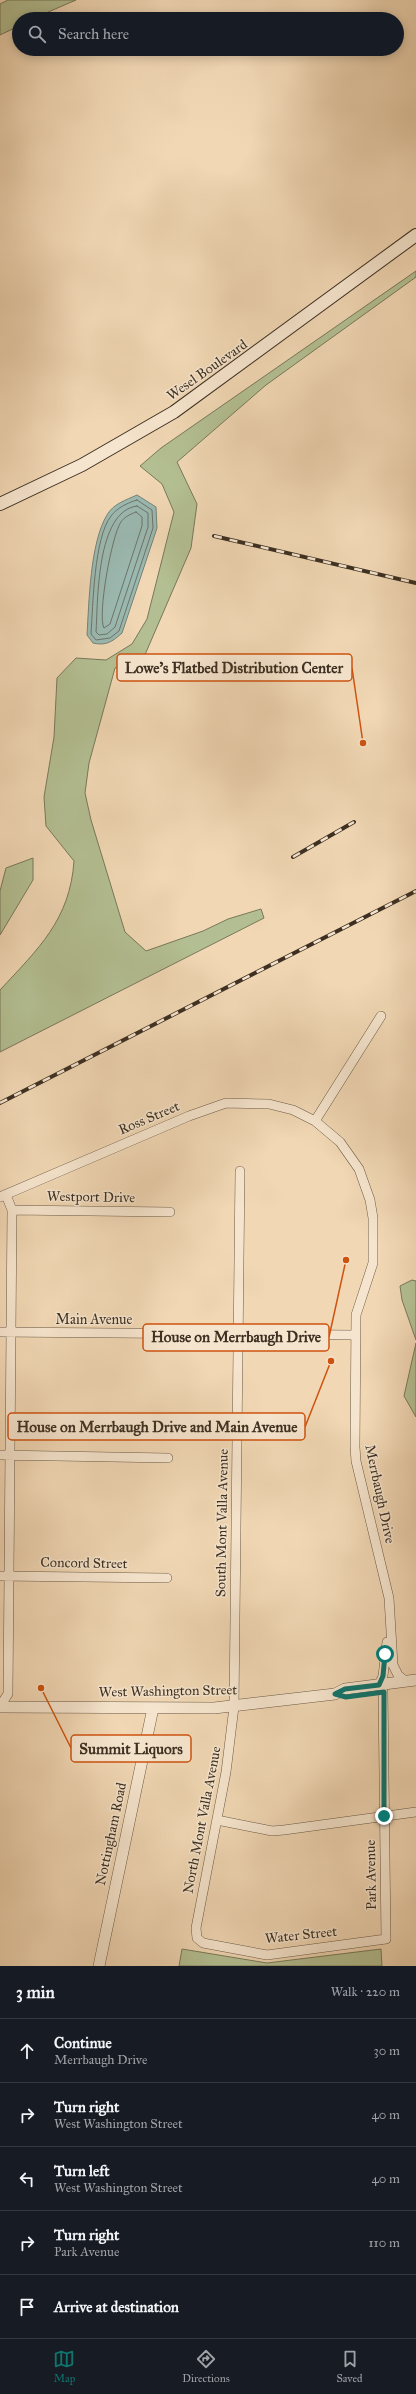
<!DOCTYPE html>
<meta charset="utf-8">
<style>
:root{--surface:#171b24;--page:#20242c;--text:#f1f3f6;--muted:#9ea1a6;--line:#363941;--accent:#0f766e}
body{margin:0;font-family:"IM FELL Great Primer",serif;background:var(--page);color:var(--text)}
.stop{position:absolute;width:12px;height:12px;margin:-9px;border:3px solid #0f766e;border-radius:50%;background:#fff}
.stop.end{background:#0f766e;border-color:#fff;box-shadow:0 1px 4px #0008}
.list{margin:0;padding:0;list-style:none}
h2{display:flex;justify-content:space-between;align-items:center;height:52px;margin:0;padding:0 16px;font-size:17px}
h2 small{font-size:13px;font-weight:400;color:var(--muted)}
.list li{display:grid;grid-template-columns:26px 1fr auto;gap:12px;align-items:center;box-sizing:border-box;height:64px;padding:0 16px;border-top:1px solid var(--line)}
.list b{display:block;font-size:15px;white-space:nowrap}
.list p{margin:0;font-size:13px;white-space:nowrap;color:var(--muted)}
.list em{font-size:13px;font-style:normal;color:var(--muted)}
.icon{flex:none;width:22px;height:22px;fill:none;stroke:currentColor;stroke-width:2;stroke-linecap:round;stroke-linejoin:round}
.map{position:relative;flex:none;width:416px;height:1966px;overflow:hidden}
.search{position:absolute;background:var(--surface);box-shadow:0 2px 10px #0003;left:12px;right:12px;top:12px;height:44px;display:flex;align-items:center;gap:10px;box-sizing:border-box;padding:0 14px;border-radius:22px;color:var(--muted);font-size:15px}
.sheet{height:372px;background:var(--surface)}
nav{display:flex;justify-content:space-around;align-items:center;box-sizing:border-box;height:56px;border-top:1px solid var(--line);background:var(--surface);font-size:11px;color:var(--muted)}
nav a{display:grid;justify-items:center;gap:2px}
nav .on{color:var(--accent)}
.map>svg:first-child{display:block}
</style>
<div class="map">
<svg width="416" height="1966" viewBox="0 0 416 1966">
<rect width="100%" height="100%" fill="#f1d7b4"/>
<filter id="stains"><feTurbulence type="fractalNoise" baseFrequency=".005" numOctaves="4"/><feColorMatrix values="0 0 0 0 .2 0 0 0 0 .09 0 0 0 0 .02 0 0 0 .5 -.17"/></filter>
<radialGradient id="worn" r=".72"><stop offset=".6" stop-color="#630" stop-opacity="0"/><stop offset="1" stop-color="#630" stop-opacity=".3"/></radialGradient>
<path fill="#b3bf92" stroke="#78785a" d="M8,0H76L32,19H19V26L0,35V4Z
M416,271V277L266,385L177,462L197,504L191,548L144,657L115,668L89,763L85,793L91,820L125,932L146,951L203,931L228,919L261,909L264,918L0,1052V990C38,949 70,920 74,861L46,826L44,797L54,737L57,678L76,658L106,660L132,644L147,619L174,512L162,484L140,466L161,448Z
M33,858V880L0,935V891L6,868Z
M412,1280L416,1281V1340L402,1300L400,1286Z
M416,1343V1417L404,1396Z
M182,1949L267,1963L381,1949L382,1966H179Z"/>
<path fill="#9bb9b1" stroke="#758278" d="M137,495L156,507L157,528L122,633C112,642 106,646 93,643L87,635C89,603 90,543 107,515C113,504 126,500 137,495Z"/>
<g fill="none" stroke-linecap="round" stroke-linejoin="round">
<path stroke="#6c746a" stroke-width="1" d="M137,500L152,510L153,528L119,631L110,638L96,640L91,634C93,605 94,538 111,516C117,508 127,503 137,500Z
M137,506L148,513V527L115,627L107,634L99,635L96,632C98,601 96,511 137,506Z
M136,512L142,517V526L110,624L104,628C97,616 112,534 121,522C124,517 131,514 136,512Z"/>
<defs>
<path id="minor" d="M315,1121L381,1016
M240,1171L234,1707L226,1772L196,1928L197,1938L203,1943L267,1955L386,1939L383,1692
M0,1197L189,1116L226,1103L269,1104L293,1110L315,1121L340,1142L359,1169L370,1200L373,1218V1263L356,1315L355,1447L356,1461L389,1598L393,1665L398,1675L405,1681
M12,1210L170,1212
M0,1332L355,1335
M0,1455L168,1458
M0,1576L167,1578
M379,1685L383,1676L387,1642
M0,1706L8,1694L12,1210L6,1195
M217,1820L272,1831L284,1830L416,1812"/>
<path id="tertiary" d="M0,1707L214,1708L335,1694L345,1689L416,1680
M99,1966L153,1708"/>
<path id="secondary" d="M0,504L82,465L174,412L416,235"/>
</defs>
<use href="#minor" stroke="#6a5a46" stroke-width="10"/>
<use href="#tertiary" stroke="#6a5a46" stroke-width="12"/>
<use href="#secondary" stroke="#3d3022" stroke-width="14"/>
<use href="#minor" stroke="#f6e5ce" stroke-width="9"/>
<use href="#tertiary" stroke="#f6e5ce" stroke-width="11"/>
<use href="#secondary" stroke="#f6e5ce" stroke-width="12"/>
<defs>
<path id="rail" d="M214,536L416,583
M293,857L354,822
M0,1103L416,891"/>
</defs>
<use href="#rail" stroke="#3d3022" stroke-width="4"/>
<use href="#rail" stroke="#f6e5ce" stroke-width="2.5" stroke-dasharray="8" stroke-linecap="butt"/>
</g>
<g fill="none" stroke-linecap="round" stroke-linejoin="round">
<path stroke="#0f766e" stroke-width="5" d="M384,1816V1692L346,1697L335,1694L345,1689L379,1685L383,1676L385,1654"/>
</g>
<g text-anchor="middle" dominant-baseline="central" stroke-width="3" stroke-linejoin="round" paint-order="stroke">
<g font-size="14" fill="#3d3022" stroke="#f6e5ce">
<text transform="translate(207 370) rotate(-35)">Wesel Boulevard</text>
<text transform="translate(149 1118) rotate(-23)">Ross Street</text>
<text transform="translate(91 1197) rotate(1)">Westport Drive</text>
<text x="94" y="1319">Main Avenue</text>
<text transform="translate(380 1494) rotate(78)">Merrbaugh Drive</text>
<text transform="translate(222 1523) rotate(-89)">South Mont Valla Avenue</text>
<text transform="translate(84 1563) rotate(1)">Concord Street</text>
<text transform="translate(168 1691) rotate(-1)">West Washington Street</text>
<text transform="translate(202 1820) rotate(-79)">North Mont Valla Avenue</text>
<text transform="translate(111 1834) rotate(-78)">Nottingham Road</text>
<text transform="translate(371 1875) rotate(-91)">Park Avenue</text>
<text transform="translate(301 1935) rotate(-6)">Water Street</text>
</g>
</g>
<path fill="none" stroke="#ce530f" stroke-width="1.5" d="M363 743L352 668M346 1260L329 1337M331 1361L305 1427M41 1688L71 1748"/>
<g fill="#ce530f" stroke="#f6e5ce" stroke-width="1.5">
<circle cx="363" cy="743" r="4"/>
<circle cx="346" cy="1260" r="4"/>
<circle cx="331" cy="1361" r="4"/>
<circle cx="41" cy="1688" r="4"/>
</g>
<g fill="#f6e5ce" stroke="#ce530f" stroke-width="1.5">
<rect x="117" y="654" width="235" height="27" rx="4"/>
<rect x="143" y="1324" width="186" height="27" rx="4"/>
<rect x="8" y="1413" width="297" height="27" rx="4"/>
<rect x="71" y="1735" width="120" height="27" rx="4"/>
</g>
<g font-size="15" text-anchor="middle" font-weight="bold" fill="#3d3022">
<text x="234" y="673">Lowe's Flatbed Distribution Center</text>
<text x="236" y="1342">House on Merrbaugh Drive</text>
<text x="157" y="1432">House on Merrbaugh Drive and Main Avenue</text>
<text x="131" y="1754">Summit Liquors</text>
</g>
<rect width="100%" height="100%" filter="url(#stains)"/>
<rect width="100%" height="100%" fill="url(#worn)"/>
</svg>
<div class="stop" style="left:385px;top:1654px"></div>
<div class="stop end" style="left:384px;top:1816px"></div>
<div class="search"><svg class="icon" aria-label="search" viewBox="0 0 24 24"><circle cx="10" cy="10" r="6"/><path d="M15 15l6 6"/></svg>Search here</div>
</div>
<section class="sheet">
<h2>3 min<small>Walk · 220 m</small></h2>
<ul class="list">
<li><svg class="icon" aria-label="ahead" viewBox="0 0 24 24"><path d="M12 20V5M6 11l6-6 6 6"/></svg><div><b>Continue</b><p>Merrbaugh Drive</p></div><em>30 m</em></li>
<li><svg class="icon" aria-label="right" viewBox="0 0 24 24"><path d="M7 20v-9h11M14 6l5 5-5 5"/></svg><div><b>Turn right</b><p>West Washington Street</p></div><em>40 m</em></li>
<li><svg class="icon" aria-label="left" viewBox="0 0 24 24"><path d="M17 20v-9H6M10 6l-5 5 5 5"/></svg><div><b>Turn left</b><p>West Washington Street</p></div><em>40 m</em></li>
<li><svg class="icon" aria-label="right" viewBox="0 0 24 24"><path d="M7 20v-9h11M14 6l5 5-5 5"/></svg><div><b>Turn right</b><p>Park Avenue</p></div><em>110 m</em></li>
<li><svg class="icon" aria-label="arrive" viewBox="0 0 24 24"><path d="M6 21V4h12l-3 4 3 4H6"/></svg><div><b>Arrive at destination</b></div></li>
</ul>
</section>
<nav>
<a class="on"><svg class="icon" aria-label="map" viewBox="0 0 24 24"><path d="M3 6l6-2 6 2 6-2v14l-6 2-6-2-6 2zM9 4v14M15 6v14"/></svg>Map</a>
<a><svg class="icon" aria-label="directions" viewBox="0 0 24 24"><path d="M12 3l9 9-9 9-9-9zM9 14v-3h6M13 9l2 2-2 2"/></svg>Directions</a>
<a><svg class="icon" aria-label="saved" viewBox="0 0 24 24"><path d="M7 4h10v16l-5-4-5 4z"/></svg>Saved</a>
</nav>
